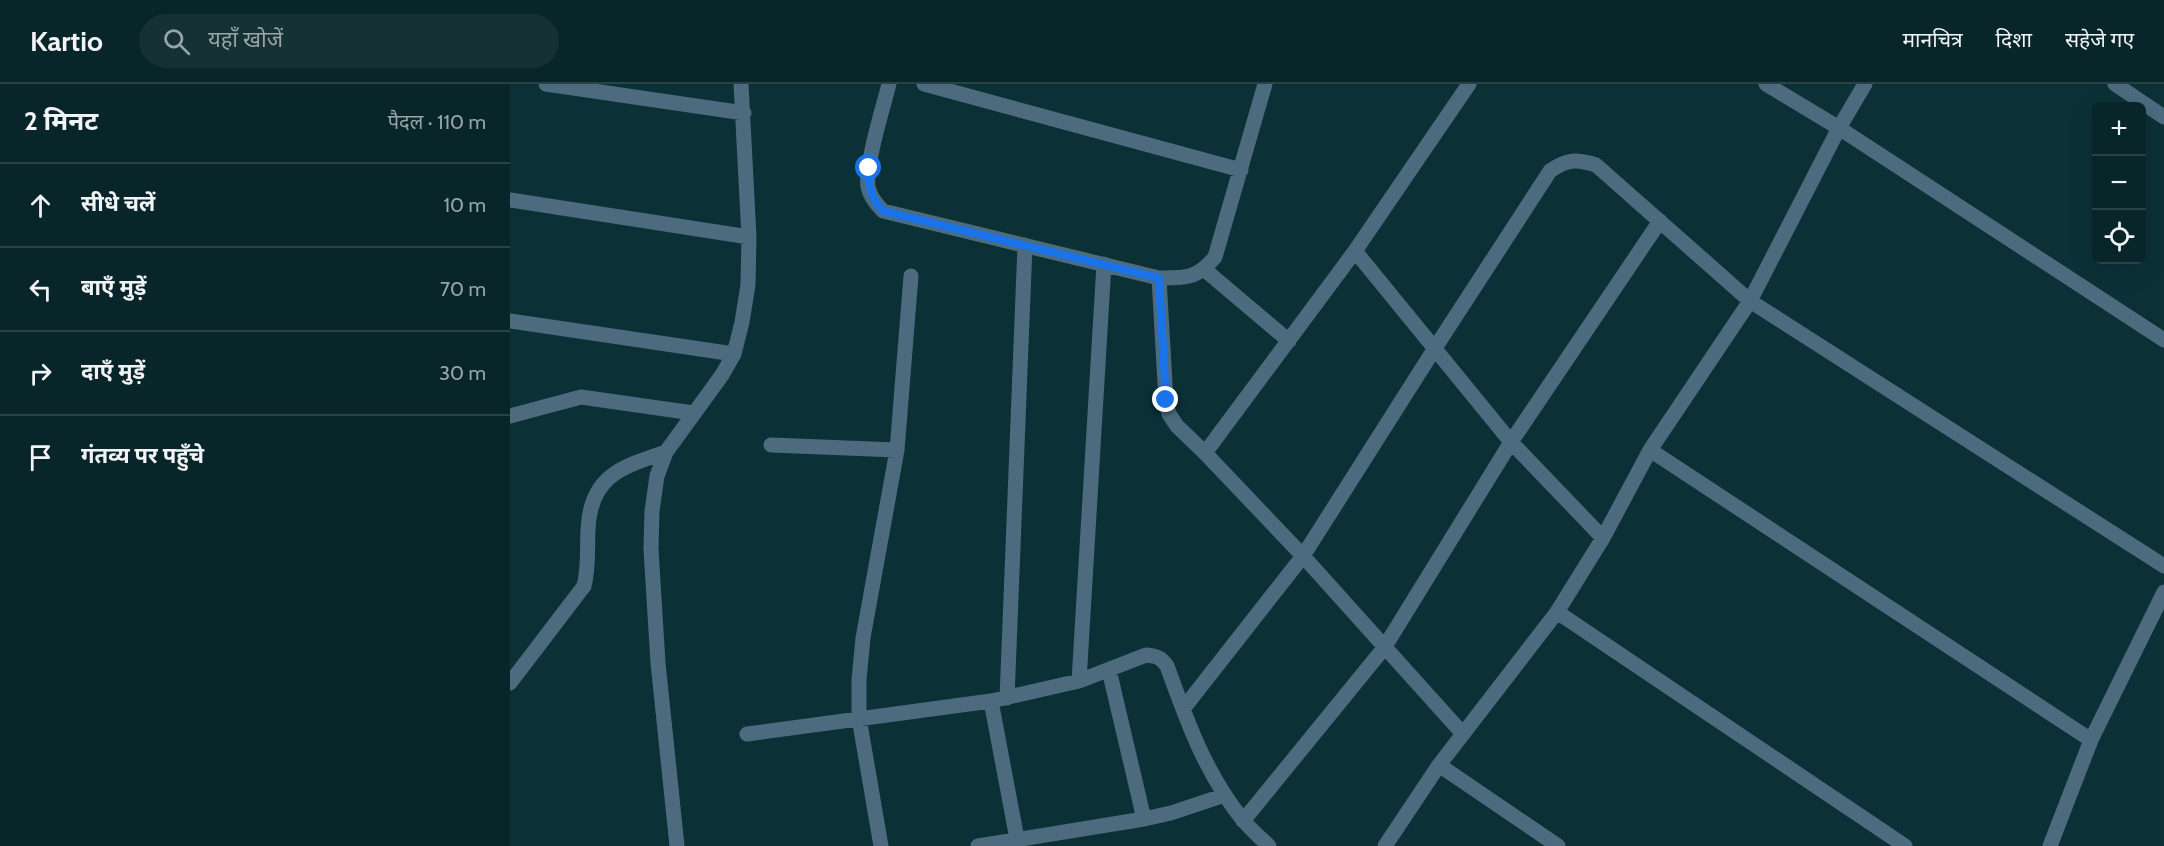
<!DOCTYPE html>
<html lang="hi">
<meta charset="utf-8">
<style>
:root{--surface:#082529;--page:#163135;--text:#f1f3f6;--muted:#98a5a8;--line:#294246}
body{margin:0;font-family:Cabin,"Noto Sans Devanagari",sans-serif;background:var(--page);color:var(--text)}
.controls{position:absolute;right:18px;top:18px;display:grid;overflow:hidden;border-radius:9px;box-shadow:0 6px 24px #0002}
.controls button{width:54px;height:54px;display:grid;place-items:center;padding:0;border:0;border-bottom:2px solid var(--line);background:var(--surface);color:var(--text);font:30px sans-serif}
.stop{position:absolute;width:18px;height:18px;margin:-14px;border:4px solid #1a73e8;border-radius:50%;background:#fff}
.stop.end{background:#1a73e8;border-color:#fff;box-shadow:0 2px 6px #0008}
.list{margin:0;padding:0;list-style:none}
h2{display:flex;justify-content:space-between;align-items:center;height:78px;margin:0;padding:0 24px;font-size:26px}
h2 small{font-size:20px;font-weight:400;color:var(--muted)}
.list li{display:grid;grid-template-columns:39px 1fr auto;gap:18px;align-items:center;box-sizing:border-box;height:84px;padding:0 24px;border-top:2px solid var(--line)}
.list b{display:block;font-size:22px;white-space:nowrap}
.list em{font-size:20px;font-style:normal;color:var(--muted)}
.icon{flex:none;width:33px;height:33px;fill:none;stroke:currentColor;stroke-width:2;stroke-linecap:round;stroke-linejoin:round}
.map{position:relative;flex:none;width:1654px;height:762px;overflow:hidden}
header{display:flex;align-items:center;gap:36px;box-sizing:border-box;height:84px;padding:0 30px;background:var(--surface);border-bottom:2px solid var(--line)}
header strong{font-size:28px}
nav{display:flex;gap:33px;margin-inline-start:auto;font-size:21px}
.search{width:420px;height:54px;background:var(--page);display:flex;align-items:center;gap:15px;box-sizing:border-box;padding:0 21px;border-radius:33px;color:var(--muted);font-size:22px}
main{display:flex}
aside{flex:1;background:var(--surface)}
.map>svg:first-child{display:block}
</style>
<header>
<strong>Kartio</strong>
<div class="search"><svg class="icon" aria-label="search" viewBox="0 0 24 24"><circle cx="10" cy="10" r="6"/><path d="M15 15l6 6"/></svg>यहाँ खोजें</div>
<nav><a>मानचित्र</a><a>दिशा</a><a>सहेजे गए</a></nav>
</header>
<main>
<aside>
<h2>2 मिनट<small>पैदल · 110 m</small></h2>
<ul class="list">
<li><svg class="icon" aria-label="ahead" viewBox="0 0 24 24"><path d="M12 20V5M6 11l6-6 6 6"/></svg><div><b>सीधे चलें</b></div><em>10 m</em></li>
<li><svg class="icon" aria-label="left" viewBox="0 0 24 24"><path d="M17 20v-9H6M10 6l-5 5 5 5"/></svg><div><b>बाएँ मुड़ें</b></div><em>70 m</em></li>
<li><svg class="icon" aria-label="right" viewBox="0 0 24 24"><path d="M7 20v-9h11M14 6l5 5-5 5"/></svg><div><b>दाएँ मुड़ें</b></div><em>30 m</em></li>
<li><svg class="icon" aria-label="arrive" viewBox="0 0 24 24"><path d="M6 21V4h12l-3 4 3 4H6"/></svg><div><b>गंतव्य पर पहुँचे</b></div></li>
</ul>
</aside>
<div class="map">
<svg width="1654" height="762" viewBox="0 0 1654 762">
<rect width="100%" height="100%" fill="#0b3137"/>
<g fill="none" stroke-linecap="round" stroke-linejoin="round">
<path stroke="#4c6b7f" stroke-width="15" d="M36,0L234,29
M379,0C373,24 355,81 358,103C360,113 366,120 373,127L649,194C676,194 687,195 705,173L755,0
M414,0L731,86
M1256,0L1329,44L1654,256
M1605,0L1654,33
M0,116L239,153
M845,167L1001,358L1093,454
M695,186L779,257
M649,194L656,317L659,330L667,342L695,369L793,472L953,650
M0,237L224,270
M0,332L71,313L183,329
M261,361L387,366
M1140,366L1581,656
M695,369L845,167L959,0
M1047,528L1395,762
M599,586L634,735
M569,597L594,180
M0,599L74,502C79,483 77,465 78,446C80,392 111,383 156,368
M497,614L515,161
M481,617L507,755
M673,625L793,472L925,264L1040,87C1057,75 1066,75 1086,81L1240,217L1654,482
M237,650L481,617L569,597L636,571C646,572 651,573 657,582C676,635 696,691 733,736C740,745 750,753 759,762
M929,681L1048,762
M733,737L874,564L1001,358L1150,137
M167,762L148,579L141,465L142,427L147,392L156,368L212,291L224,270L232,238L238,201L239,153L231,0
M371,762L349,634V596L353,554L387,366L401,192
M468,762L634,735L661,729L715,711
M875,762L929,681L1047,528L1093,454L1140,366L1240,217L1329,44L1355,0
M1540,762L1581,656L1654,508"/>
</g>
<g fill="none" stroke-linecap="round" stroke-linejoin="round">
<path stroke="#1a73e8" stroke-width="8" d="M359,84C358,102 360,113 373,127L649,194L656,316"/>
</g>
</svg>
<div class="controls">
<button>+</button>
<button>−</button>
<button><svg class="icon" aria-label="locate" viewBox="0 0 24 24"><circle cx="12" cy="12" r="6"/><path d="M12 2v4M12 18v4M2 12h4M18 12h4"/></svg></button>
</div>
<div class="stop" style="left:359px;top:84px"></div>
<div class="stop end" style="left:656px;top:316px"></div>
</div>
</main>
